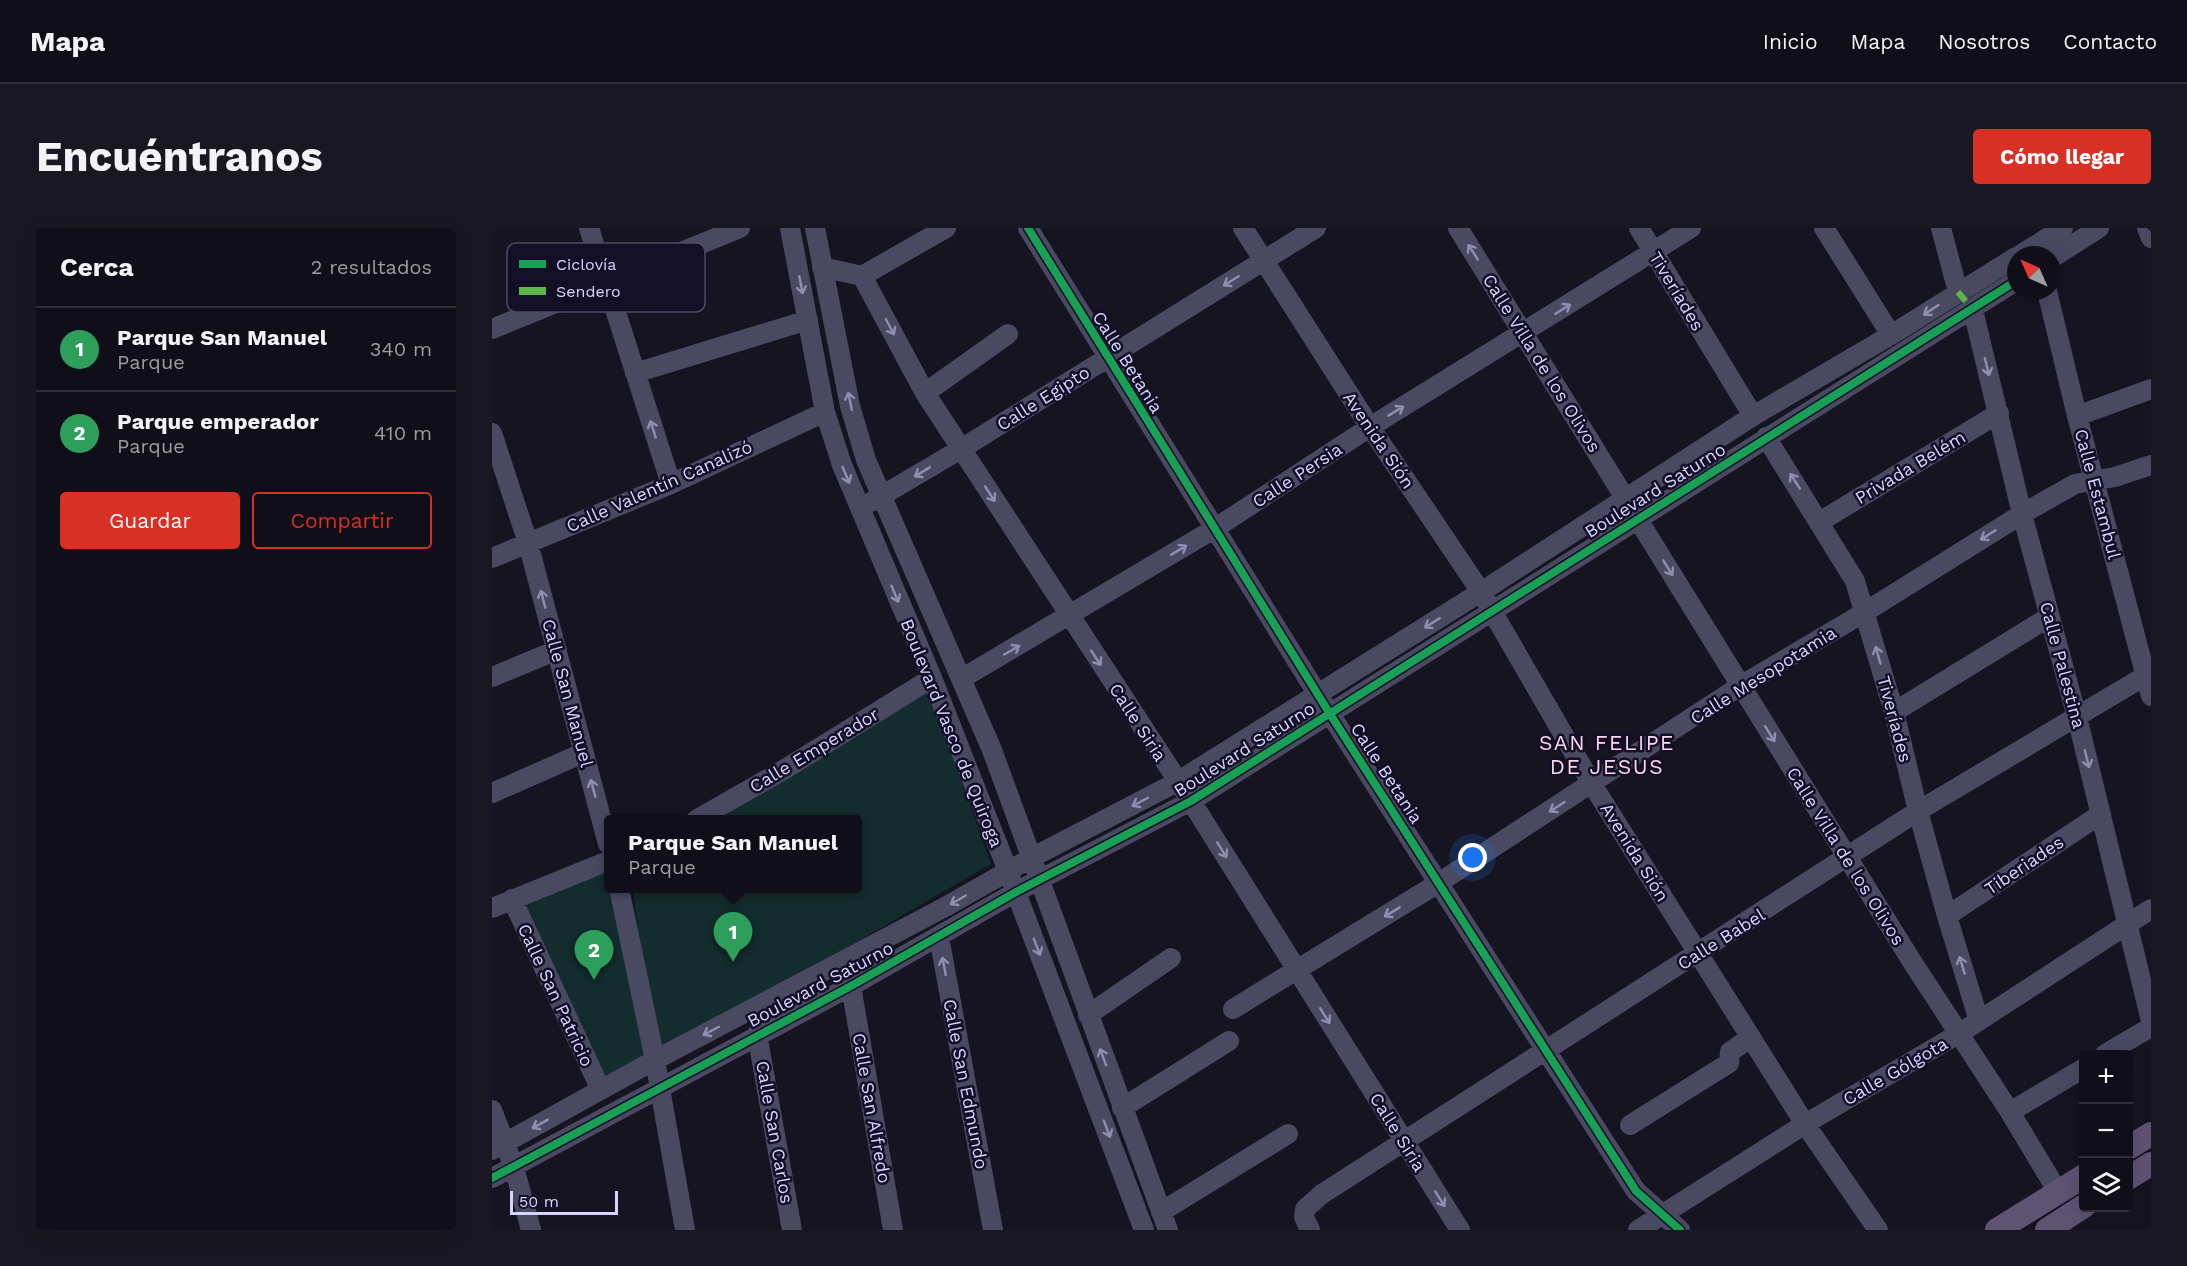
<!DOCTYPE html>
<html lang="es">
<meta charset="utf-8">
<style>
:root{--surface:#100f19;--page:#191822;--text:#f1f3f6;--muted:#9c9ca2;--line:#302f38;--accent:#d93025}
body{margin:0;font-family:"Work Sans",sans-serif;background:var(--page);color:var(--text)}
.controls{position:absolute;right:18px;bottom:18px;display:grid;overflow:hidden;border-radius:6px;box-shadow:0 6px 24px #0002}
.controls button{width:54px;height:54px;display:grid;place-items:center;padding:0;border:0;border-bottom:2px solid var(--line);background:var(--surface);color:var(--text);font:30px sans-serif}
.compass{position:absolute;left:1515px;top:18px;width:54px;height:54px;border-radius:50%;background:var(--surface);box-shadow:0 6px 24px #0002;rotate:315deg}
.scale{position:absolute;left:18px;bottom:15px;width:108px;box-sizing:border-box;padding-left:6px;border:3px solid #d9d4ff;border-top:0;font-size:16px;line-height:21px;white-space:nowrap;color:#d9d4ff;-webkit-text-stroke:4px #130f26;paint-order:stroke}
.you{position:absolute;left:981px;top:630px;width:21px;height:21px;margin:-15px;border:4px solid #fff;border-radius:50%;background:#1a73e8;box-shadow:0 0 0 9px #1a73e833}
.badge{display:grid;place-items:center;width:39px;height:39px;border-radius:50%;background:var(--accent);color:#fff;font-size:20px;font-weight:700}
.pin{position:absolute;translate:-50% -50px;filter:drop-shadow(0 2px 3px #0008)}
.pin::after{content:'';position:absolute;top:32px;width:21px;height:18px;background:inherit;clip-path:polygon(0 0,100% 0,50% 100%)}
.popup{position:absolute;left:112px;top:587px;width:258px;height:78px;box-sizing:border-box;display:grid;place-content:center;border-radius:6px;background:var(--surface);filter:drop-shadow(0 2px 4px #0005);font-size:20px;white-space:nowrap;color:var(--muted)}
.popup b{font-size:22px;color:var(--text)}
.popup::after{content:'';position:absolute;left:50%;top:100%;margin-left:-12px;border:12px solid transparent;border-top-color:var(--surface)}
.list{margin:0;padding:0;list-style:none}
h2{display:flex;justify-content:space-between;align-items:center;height:78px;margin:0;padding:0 24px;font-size:26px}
h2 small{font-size:20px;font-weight:400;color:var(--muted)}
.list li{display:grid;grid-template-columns:39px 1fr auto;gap:18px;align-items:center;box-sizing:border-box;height:84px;padding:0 24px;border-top:2px solid var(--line)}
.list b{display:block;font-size:22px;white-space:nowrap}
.list p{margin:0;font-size:20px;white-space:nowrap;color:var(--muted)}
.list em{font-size:20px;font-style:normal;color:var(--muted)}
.actions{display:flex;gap:12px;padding:18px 24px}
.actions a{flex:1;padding:14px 0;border:2px solid var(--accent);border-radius:6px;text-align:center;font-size:21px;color:var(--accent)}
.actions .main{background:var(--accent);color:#fff}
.icon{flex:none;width:33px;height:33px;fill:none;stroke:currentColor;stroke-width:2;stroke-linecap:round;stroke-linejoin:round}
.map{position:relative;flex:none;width:1659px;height:1002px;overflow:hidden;border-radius:6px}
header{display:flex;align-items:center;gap:36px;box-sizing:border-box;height:84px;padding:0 30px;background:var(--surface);border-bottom:2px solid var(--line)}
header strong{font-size:28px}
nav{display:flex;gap:33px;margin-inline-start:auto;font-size:21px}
.intro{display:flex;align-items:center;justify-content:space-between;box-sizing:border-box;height:144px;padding:0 36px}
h1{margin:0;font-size:42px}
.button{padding:15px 27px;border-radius:6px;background:var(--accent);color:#fff;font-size:21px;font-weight:700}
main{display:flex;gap:36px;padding:0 36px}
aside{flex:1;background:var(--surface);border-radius:6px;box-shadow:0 6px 24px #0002}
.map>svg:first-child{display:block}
</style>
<header>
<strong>Mapa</strong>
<nav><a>Inicio</a><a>Mapa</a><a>Nosotros</a><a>Contacto</a></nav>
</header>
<div class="intro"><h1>Encuéntranos</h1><a class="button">Cómo llegar</a></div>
<main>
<aside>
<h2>Cerca<small>2 resultados</small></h2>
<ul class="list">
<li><span class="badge" style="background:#2e9e5b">1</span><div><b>Parque San Manuel</b><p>Parque</p></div><em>340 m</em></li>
<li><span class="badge" style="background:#2e9e5b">2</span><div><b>Parque emperador</b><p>Parque</p></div><em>410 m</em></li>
</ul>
<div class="actions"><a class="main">Guardar</a><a>Compartir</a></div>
</aside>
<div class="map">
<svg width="1659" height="1002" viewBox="0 0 1659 1002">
<rect width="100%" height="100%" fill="#161421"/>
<path fill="#132c2d" d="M436,458L499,636L109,862L20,671L116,633V660L127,661L161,821L141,661L366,660V592L213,591Z"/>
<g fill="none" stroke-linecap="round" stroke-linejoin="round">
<path stroke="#4a4962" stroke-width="20" d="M97,0L179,256
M298,0L333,184L350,237L440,450L516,643L652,1002
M323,0L358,178L374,232L500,522L676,1002
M536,0L838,486L1144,963L1188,1002
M751,0L878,199L989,364L1100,556L1313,896L1386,1002
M966,0L1133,270
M1147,0L1261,188
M1332,0L1399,107
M1449,0L1466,64
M1655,0L1659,10
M1528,27L1571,0
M1560,30L1607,0
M330,39L370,48L433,165L699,573L968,1002
M370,48L454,0
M1555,63L1585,188L1659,468
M1481,82L1530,286L1585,489L1659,793
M0,101L248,0
M143,145L316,92
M433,165L516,106
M1585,188L1659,161
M0,205L36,315L116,616
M1274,209L1363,353L1402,484L1426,583L1455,688L1487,793
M379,274L469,221L824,0
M1145,290L1419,732L1518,884L1566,964
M1329,293L1507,185
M0,330L179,256L333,184
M0,449L65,422
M469,451L722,301L878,199L1199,0
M1402,484L1557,389
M0,565L91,525
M204,592L293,541L440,450
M127,660L163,832L193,1002
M20,671L109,862
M0,680L116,633
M1455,688L1609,586
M447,709L501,1002
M359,758L401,1002
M741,781L948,654L1248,458L1373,384L1530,286L1583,256L1623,249L1659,237
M596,787L679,730
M265,806L300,1002
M1613,826L1659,799
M630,880L737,813
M0,882L22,939L39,1002
M1518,884L1592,840
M1138,897L1237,835L1238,824L1259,809
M0,922L163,832L453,679L539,630L685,554L989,364L1261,188L1399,107L1524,29
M0,950L359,758L524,664L699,573L1524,53
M669,984L796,906
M818,1002L812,989L813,981L830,966L1426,583L1653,448
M1146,1002L1313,896L1468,805L1659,681"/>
<path stroke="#5e5373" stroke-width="24" d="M1636,920L1659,906
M1636,950L1659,936
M1505,1002L1592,948
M1555,1002L1592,978"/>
<path stroke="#58b947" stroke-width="6" stroke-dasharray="12 6" stroke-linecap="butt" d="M1466,64L1481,82"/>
<defs>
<path id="cycleway" d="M536,0L838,486L1144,963L1188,1002
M0,950L359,758L524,664L699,573L1524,53"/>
</defs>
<use href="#cycleway" stroke="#130f26" stroke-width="11"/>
<use href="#cycleway" stroke="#1a9f57" stroke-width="8"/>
</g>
<defs><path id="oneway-shaft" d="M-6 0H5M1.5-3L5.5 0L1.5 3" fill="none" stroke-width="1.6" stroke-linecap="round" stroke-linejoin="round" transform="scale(1.5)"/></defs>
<g stroke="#928eb0">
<use href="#oneway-shaft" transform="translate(981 24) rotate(-123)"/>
<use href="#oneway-shaft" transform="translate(739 53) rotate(148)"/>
<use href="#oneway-shaft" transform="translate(309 57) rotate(79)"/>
<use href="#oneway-shaft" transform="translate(1071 81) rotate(-32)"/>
<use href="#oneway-shaft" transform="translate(1439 82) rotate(147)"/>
<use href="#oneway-shaft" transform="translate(398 99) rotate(62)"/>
<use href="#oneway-shaft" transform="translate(1495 139) rotate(76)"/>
<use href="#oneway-shaft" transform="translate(358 173) rotate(-102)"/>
<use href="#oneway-shaft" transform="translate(904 183) rotate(-31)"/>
<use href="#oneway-shaft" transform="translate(161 201) rotate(-108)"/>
<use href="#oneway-shaft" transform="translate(430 244) rotate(149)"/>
<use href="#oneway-shaft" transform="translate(354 247) rotate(67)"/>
<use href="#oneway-shaft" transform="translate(1303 253) rotate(-123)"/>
<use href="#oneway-shaft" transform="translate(498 266) rotate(57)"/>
<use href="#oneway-shaft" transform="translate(1496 307) rotate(148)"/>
<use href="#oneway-shaft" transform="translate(687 322) rotate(-31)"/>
<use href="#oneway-shaft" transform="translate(1176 340) rotate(58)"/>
<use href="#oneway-shaft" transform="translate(403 366) rotate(67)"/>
<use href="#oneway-shaft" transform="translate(51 371) rotate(-105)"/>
<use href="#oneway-shaft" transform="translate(940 395) rotate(148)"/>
<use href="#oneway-shaft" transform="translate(520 422) rotate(-30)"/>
<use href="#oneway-shaft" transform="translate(1386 427) rotate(-106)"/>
<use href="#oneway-shaft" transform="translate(604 430) rotate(57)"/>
<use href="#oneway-shaft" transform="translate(1278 506) rotate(58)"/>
<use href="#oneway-shaft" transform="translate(1595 531) rotate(76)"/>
<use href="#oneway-shaft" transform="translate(101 560) rotate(-105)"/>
<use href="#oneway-shaft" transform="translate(648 574) rotate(152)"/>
<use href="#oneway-shaft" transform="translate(1065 579) rotate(147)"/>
<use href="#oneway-shaft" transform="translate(730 622) rotate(58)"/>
<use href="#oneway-shaft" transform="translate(466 672) rotate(150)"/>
<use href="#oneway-shaft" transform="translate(900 684) rotate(149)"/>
<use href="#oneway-shaft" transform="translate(545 719) rotate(69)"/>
<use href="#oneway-shaft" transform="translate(1470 737) rotate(-107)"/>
<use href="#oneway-shaft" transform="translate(452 738) rotate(-101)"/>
<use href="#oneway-shaft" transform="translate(833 788) rotate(58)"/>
<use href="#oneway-shaft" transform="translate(219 803) rotate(152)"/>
<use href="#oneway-shaft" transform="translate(611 829) rotate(-110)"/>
<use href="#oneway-shaft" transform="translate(48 896) rotate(151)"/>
<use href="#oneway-shaft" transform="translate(615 901) rotate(69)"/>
<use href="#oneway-shaft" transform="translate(948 971) rotate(58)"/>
</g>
<g text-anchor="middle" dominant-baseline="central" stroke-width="5" stroke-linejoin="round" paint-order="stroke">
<g font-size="18" fill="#d9d4ff" stroke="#130f26">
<text transform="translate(1185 63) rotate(59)">Tiveríades</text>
<text transform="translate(636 134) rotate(58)">Calle Betania</text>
<text transform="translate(1050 135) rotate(58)">Calle Villa de los Olivos</text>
<text transform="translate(551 170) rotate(-32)">Calle Egipto</text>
<text transform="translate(887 212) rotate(56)">Avenida Sión</text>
<text transform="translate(1418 239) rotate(-31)">Privada Belém</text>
<text transform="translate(805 247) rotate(-33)">Calle Persia</text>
<text transform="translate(167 258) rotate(-24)">Calle Valentín Canalizó</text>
<text transform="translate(1163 262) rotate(-32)">Boulevard Saturno</text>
<text transform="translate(1606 266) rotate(75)">Calle Estambul</text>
<text transform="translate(1571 437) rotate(75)">Calle Palestina</text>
<text transform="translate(1271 447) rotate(-32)">Calle Mesopotamia</text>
<text transform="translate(76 465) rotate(75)">Calle San Manuel</text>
<text transform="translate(1403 491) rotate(75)">Tiveríades</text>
<text transform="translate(646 494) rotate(57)">Calle Siria</text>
<text transform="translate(460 505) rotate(68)">Boulevard Vasco de Quiroga</text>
<text transform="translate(752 521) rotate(-32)">Boulevard Saturno</text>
<text transform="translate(322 522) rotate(-31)">Calle Emperador</text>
<text transform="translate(895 545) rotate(57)">Calle Betania</text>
<text transform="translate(1143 624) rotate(58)">Avenida Sión</text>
<text transform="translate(1354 628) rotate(58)">Calle Villa de los Olivos</text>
<text transform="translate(1532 637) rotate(-34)">Tiberiades</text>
<text transform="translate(1229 711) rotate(-32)">Calle Babel</text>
<text transform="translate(328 756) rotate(-28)">Boulevard Saturno</text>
<text transform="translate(64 767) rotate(65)">Calle San Patricio</text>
<text transform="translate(1403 843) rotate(-30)">Calle Gólgota</text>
<text transform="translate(474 856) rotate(79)">Calle San Edmundo</text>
<text transform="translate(380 880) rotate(80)">Calle San Alfredo</text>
<text transform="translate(283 904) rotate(80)">Calle San Carlos</text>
<text transform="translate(906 904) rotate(58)">Calle Siria</text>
</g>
<g font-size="21" letter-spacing="1.5" fill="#ffd6f0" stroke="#130f26">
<text x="1115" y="514">SAN FELIPE<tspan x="1115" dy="24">DE JESUS</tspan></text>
</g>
</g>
<rect x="15" y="15" width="198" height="69" rx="9" fill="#130f26" stroke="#4e4a67" stroke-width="1.5"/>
<rect x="27" y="32" width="27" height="8" fill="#1a9f57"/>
<rect x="27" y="59" width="27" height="8" fill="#58b947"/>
<g font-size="16" fill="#d9d4ff">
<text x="64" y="42">Ciclovía</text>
<text x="64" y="69">Sendero</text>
</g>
</svg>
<div class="controls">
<button>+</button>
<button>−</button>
<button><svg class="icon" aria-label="layers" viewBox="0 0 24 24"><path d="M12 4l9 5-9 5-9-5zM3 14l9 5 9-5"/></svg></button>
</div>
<svg class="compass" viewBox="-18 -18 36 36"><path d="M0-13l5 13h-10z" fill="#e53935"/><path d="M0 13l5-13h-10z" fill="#9c9ca2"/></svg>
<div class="scale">50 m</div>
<div class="you"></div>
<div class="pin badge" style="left:241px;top:734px;background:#2e9e5b">1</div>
<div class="popup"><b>Parque San Manuel</b>Parque</div>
<div class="pin badge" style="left:102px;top:752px;background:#2e9e5b">2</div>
</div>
</main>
